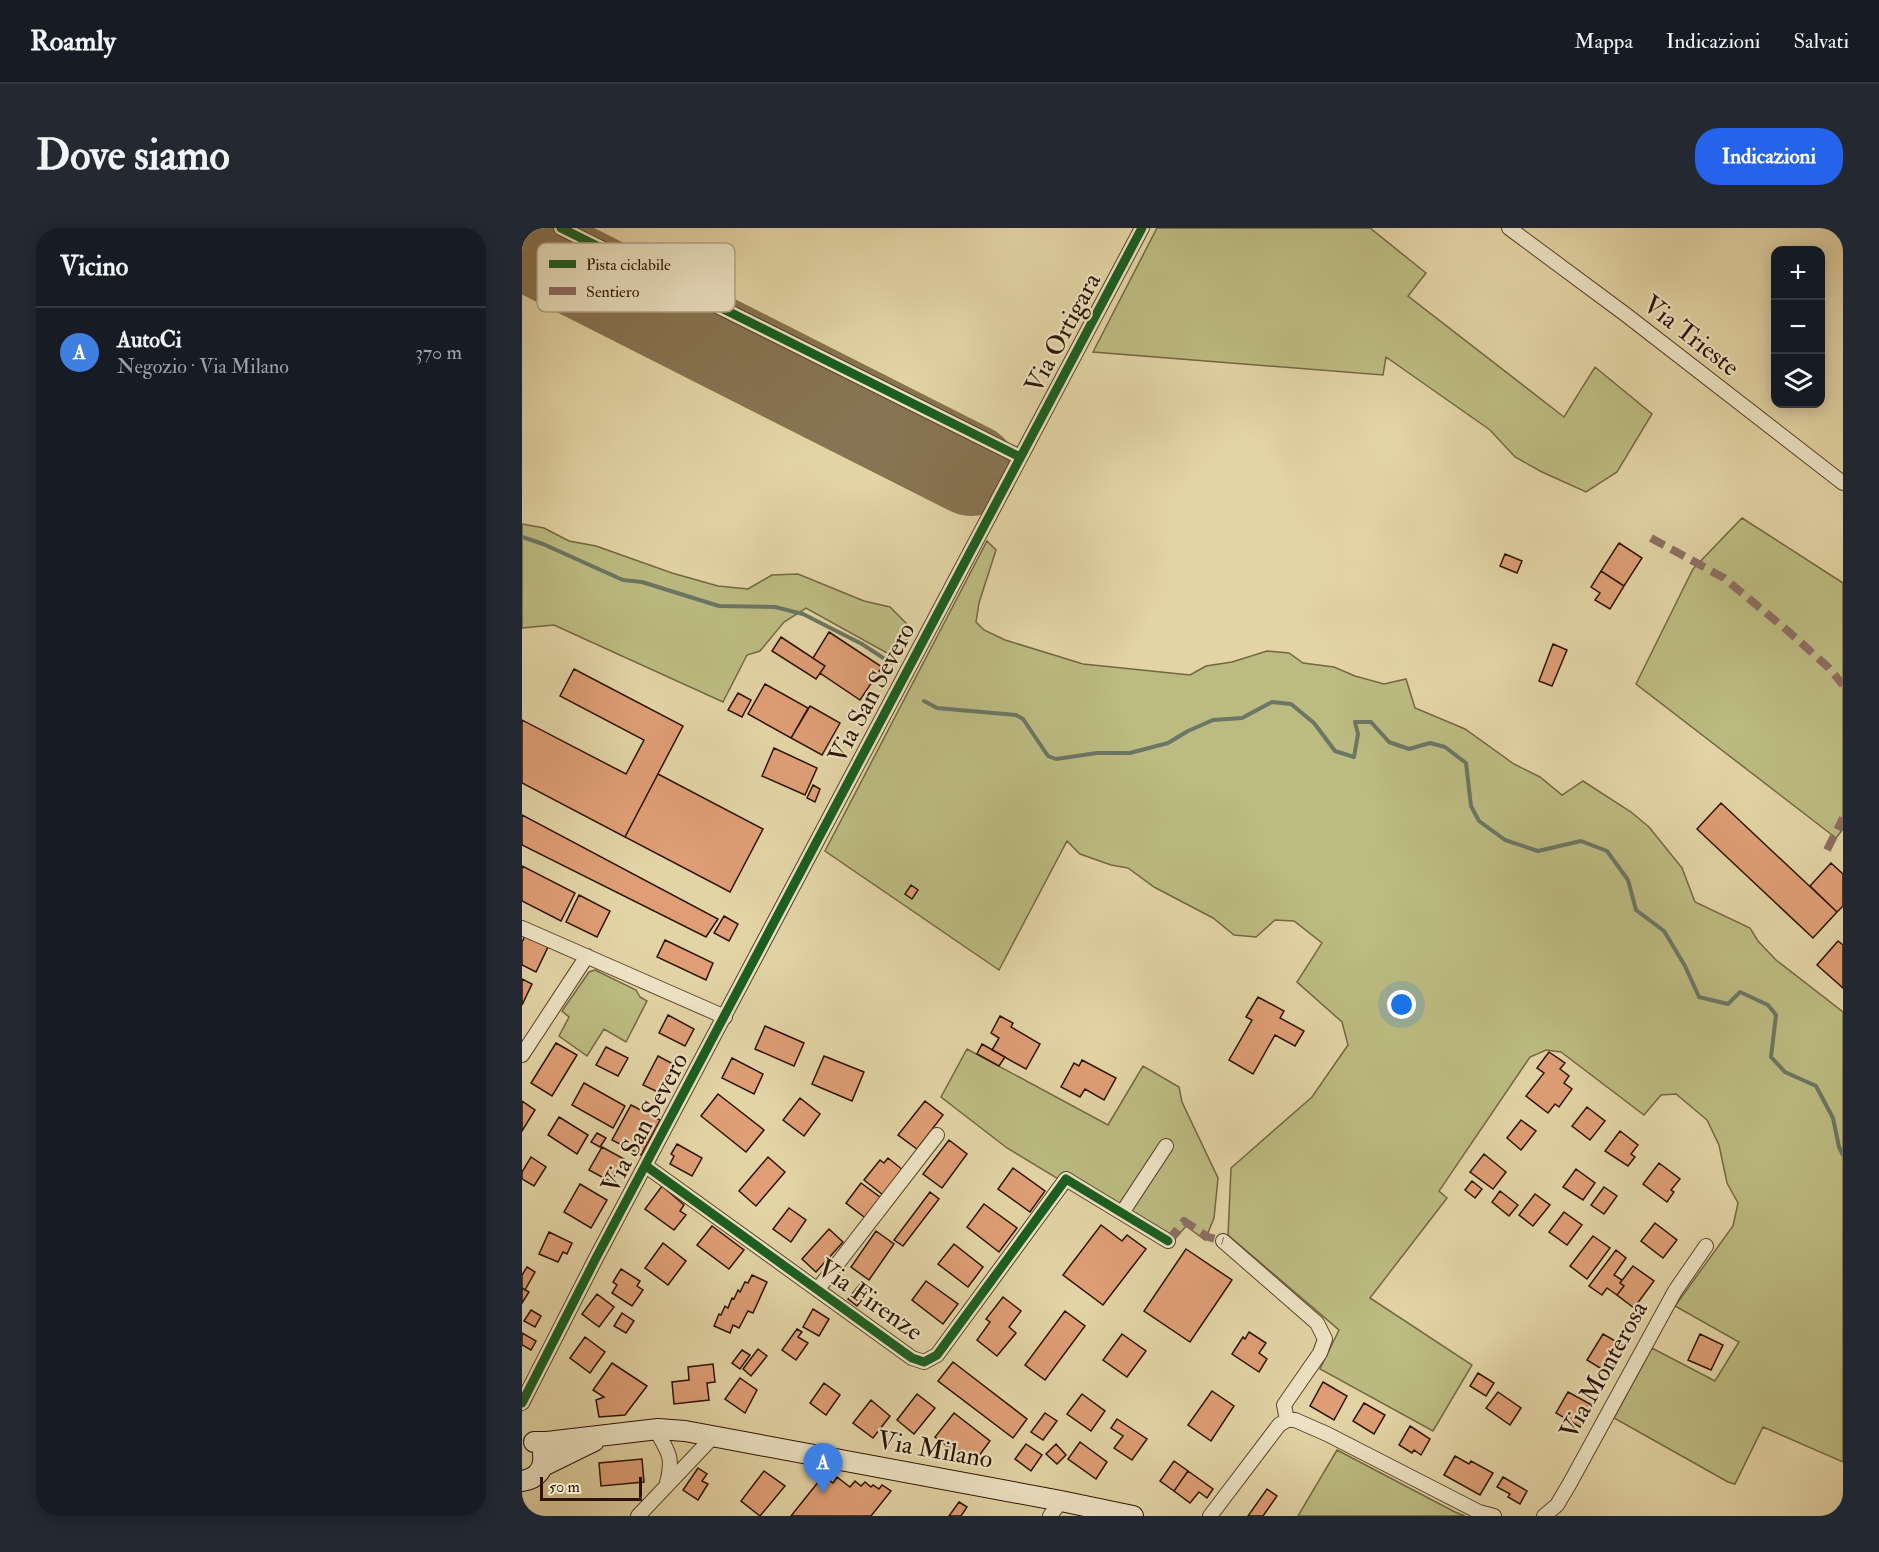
<!DOCTYPE html>
<html lang="it">
<meta charset="utf-8">
<style>
:root{--surface:#171b24;--page:#242831;--text:#f1f3f6;--muted:#9ea1a6;--line:#363941;--accent:#2563eb}
body{margin:0;font-family:"IM FELL Double Pica",serif;background:var(--page);color:var(--text)}
.controls{position:absolute;right:18px;top:18px;display:grid;overflow:hidden;border-radius:12px;box-shadow:0 3px 15px #0003}
.controls button{width:54px;height:54px;display:grid;place-items:center;padding:0;border:0;border-bottom:2px solid var(--line);background:var(--surface);color:var(--text);font:30px sans-serif}
.scale{position:absolute;left:18px;bottom:15px;width:102px;box-sizing:border-box;padding-left:6px;border:3px solid #2d1300;border-top:0;font-size:16px;line-height:21px;white-space:nowrap;color:#2d1300;-webkit-text-stroke:4px #ede3c4;paint-order:stroke}
.you{position:absolute;left:880px;top:777px;width:21px;height:21px;margin:-15px;border:4px solid #fff;border-radius:50%;background:#1a73e8;box-shadow:0 0 0 9px #1a73e833}
.badge{display:grid;place-items:center;width:39px;height:39px;border-radius:50%;background:var(--accent);color:#fff;font-size:20px;font-weight:700}
.pin{position:absolute;translate:-50% -50px;filter:drop-shadow(0 2px 3px #0008)}
.pin::after{content:'';position:absolute;top:32px;width:21px;height:18px;background:inherit;clip-path:polygon(0 0,100% 0,50% 100%)}
.list{margin:0;padding:0;list-style:none}
h2{display:flex;justify-content:space-between;align-items:center;height:78px;margin:0;padding:0 24px;font-size:26px}
h2 small{font-size:20px;font-weight:400;color:var(--muted)}
.list li{display:grid;grid-template-columns:39px 1fr auto;gap:18px;align-items:center;box-sizing:border-box;height:90px;padding:0 24px;border-top:2px solid var(--line)}
.list b{display:block;font-size:22px;white-space:nowrap}
.list p{margin:0;font-size:20px;white-space:nowrap;color:var(--muted)}
.list em{font-size:20px;font-style:normal;color:var(--muted)}
.icon{flex:none;width:33px;height:33px;fill:none;stroke:currentColor;stroke-width:2;stroke-linecap:round;stroke-linejoin:round}
.map{position:relative;flex:none;width:1321px;height:1288px;overflow:hidden;border-radius:24px}
header{display:flex;align-items:center;gap:36px;box-sizing:border-box;height:84px;padding:0 30px;background:var(--surface);border-bottom:2px solid var(--line)}
header strong{font-size:28px}
nav{display:flex;gap:33px;margin-inline-start:auto;font-size:21px}
.intro{display:flex;align-items:center;justify-content:space-between;box-sizing:border-box;height:144px;padding:0 36px}
h1{margin:0;font-size:42px}
.button{padding:15px 27px;border-radius:24px;background:var(--accent);color:#fff;font-size:21px;font-weight:700}
main{display:flex;gap:36px;padding:0 36px}
aside{flex:1;background:var(--surface);border-radius:24px;box-shadow:0 3px 15px #0003}
.map>svg:first-child{display:block}
</style>
<header>
<strong>Roamly</strong>
<nav><a>Mappa</a><a>Indicazioni</a><a>Salvati</a></nav>
</header>
<div class="intro"><h1>Dove siamo</h1><a class="button">Indicazioni</a></div>
<main>
<aside>
<h2>Vicino<small></small></h2>
<ul class="list">
<li><span class="badge" style="background:#3f7fe0">A</span><div><b>AutoCi</b><p>Negozio · Via Milano</p></div><em>370 m</em></li>
</ul>
</aside>
<div class="map">
<svg width="1321" height="1288" viewBox="0 0 1321 1288">
<rect width="100%" height="100%" fill="#e3d4a5"/>
<filter id="stains"><feTurbulence type="fractalNoise" baseFrequency=".00333" numOctaves="4"/><feColorMatrix values="0 0 0 0 .2 0 0 0 0 .09 0 0 0 0 .02 0 0 0 .5 -.17"/></filter>
<radialGradient id="worn" r=".72"><stop offset=".6" stop-color="#630" stop-opacity="0"/><stop offset="1" stop-color="#630" stop-opacity=".3"/></radialGradient>
<path fill="#bcbb81" stroke="#746740" stroke-width="1.5" d="M635,0H848L904,45L886,68L1042,189L1073,139L1130,186L1095,244L1064,264L1020,244L993,229L968,202L864,129L861,147L571,124Z
M1220,290L1321,355V601L1314,610L1114,456L1171,341Z
M0,296L22,300L47,313L74,318L150,345L196,358L226,361L250,347L276,346L342,373L368,379L391,402L374,430L284,380L262,394L238,423L225,427L201,474L32,397L0,400Z
M465,313L474,322L457,375L454,394L462,402L483,412L561,436L668,447L684,438L710,434L745,423L767,425L781,435L812,439L833,448L862,456L884,451L893,480L943,501L992,536L1018,549L1040,567L1061,553L1109,584L1127,599L1160,640L1173,674L1228,700L1236,713L1254,732L1321,784V1234L1241,1199L1213,1256L1206,1254L1092,1190L1130,1120L1193,1153L1217,1114L1153,1078L1211,998L1216,975L1205,955L1197,917L1185,892L1154,866L1139,867L1122,887L1039,824L1024,822L1008,829L917,963L925,970L848,1070L950,1137L911,1203L798,1141L817,1102L706,1007L709,940L790,869L826,817L820,794L775,754L800,715L772,693L753,692L734,709L712,707L691,690L632,659L606,640L589,637L558,626L545,613L477,742L303,623Z
M73,742L114,762L118,769L125,773L104,814L82,801L65,828L37,808L47,789L40,783L67,744Z
M445,821L586,897L621,838L657,859L660,874L696,950L692,990L683,1012L664,998L647,1018L485,920L419,869Z
M815,1222L933,1284L943,1288H776Z"/>
<g fill="none" stroke-linecap="round" stroke-linejoin="round">
<path stroke="#6b7664" stroke-width="4" d="M0,309L21,316L101,352L120,354L197,378L253,379L281,386L340,416L369,435
M402,473L415,480L494,487L501,491L526,528L534,531L575,525H608L646,515L666,503L691,492L720,490L750,474L769,476L792,495L813,523L832,529L836,506L833,494H849L867,514L887,521L908,515L923,519L944,535L949,578L957,593L983,612L1016,623L1059,613L1085,623L1106,652L1114,682L1142,703L1163,738L1177,769L1206,776L1218,764L1246,777L1254,787L1249,829L1263,844L1294,858L1311,890L1317,919L1321,927"/>
<path stroke="#887452" stroke-width="92" d="M0,15L449,242"/>
</g>
<path fill="#df9e75" stroke="#2d1300" stroke-width="1.5" d="M1097,315L1120,330L1102,358L1079,343Z
M983,326L1000,333L995,345L978,338Z
M1079,343L1102,358L1088,381L1073,372L1078,365L1069,359Z
M307,404L360,439L338,472L298,445L303,438L291,430Z
M259,409L303,438L294,451L250,423Z
M1031,416L1045,422L1030,458L1017,453Z
M52,441L161,498L103,609L0,555V492L104,546L122,512L38,468Z
M243,456L286,480L269,510L226,486Z
M216,465L229,472L220,489L206,482Z
M288,478L318,495L300,527L269,510Z
M252,520L295,540L283,567L240,548Z
M136,546L241,601L208,664L103,609Z
M291,557L298,561L293,574L285,570Z
M1199,575L1315,684L1291,710L1175,601Z
M0,587L196,691L184,709L0,617Z
M1309,635L1321,646V678L1315,684L1288,658Z
M0,638L53,665L39,693L0,673Z
M389,657L396,662L390,671L383,666Z
M57,667L88,683L75,709L44,694Z
M202,688L216,696L207,713L192,705Z
M3,708L26,719L14,744L0,737V714Z
M143,712L191,735L184,752L135,729Z
M1316,713L1321,717V760L1295,737Z
M0,751L10,756L0,777Z
M736,769L762,783L758,790L782,803L773,818L753,807L731,846L707,832L730,792L724,789Z
M146,787L172,801L163,818L137,805Z
M478,788L491,795L489,799L518,816L504,841L470,822L477,810L469,805Z
M243,798L282,815L272,838L233,821Z
M34,815L55,827L30,868L9,855Z
M460,816L483,829L477,838L455,826Z
M84,819L106,830L96,848L74,837Z
M1027,824L1043,835L1038,841L1047,848L1042,855L1050,861L1037,879L1033,876L1026,885L1004,868L1022,845L1015,840Z
M136,828L153,837L138,865L121,857Z
M302,828L342,844L330,873L290,856Z
M210,830L241,846L232,866L200,850Z
M560,832L594,850L582,872L563,861L558,869L539,859L552,835L557,838Z
M62,855L103,878L91,900L50,877Z
M196,866L242,902L224,924L179,888Z
M278,870L298,886L282,908L261,892Z
M0,873L13,882L0,903Z
M403,873L421,887L395,921L376,907Z
M109,877L138,892L119,927L90,912Z
M1065,879L1083,893L1068,912L1050,898Z
M37,889L66,907L55,926L26,907Z
M999,892L1014,903L999,922L985,910Z
M1098,903L1116,917L1109,926L1113,929L1106,938L1083,923Z
M75,905L84,910L78,919L69,914Z
M427,912L445,926L420,960L401,946Z
M155,916L180,930L170,948L148,936L152,928L149,926Z
M80,919L102,931L89,954L67,942Z
M962,926L984,944L971,961L948,944Z
M9,929L24,939L12,958L0,951V944Z
M246,929L263,944L234,978L217,963Z
M366,930L381,942L361,967L342,952L358,932L362,935Z
M1137,935L1158,951L1149,962L1152,964L1145,974L1121,956Z
M491,940L523,963L508,984L476,961Z
M1054,941L1073,955L1061,972L1041,959Z
M950,953L960,961L953,970L943,962Z
M339,955L362,972L346,992L324,975Z
M58,956L85,972L69,1000L42,984Z
M140,958L162,977L158,983L164,987L152,1002L123,981Z
M1082,959L1095,968L1082,986L1069,977Z
M978,963L996,977L987,988L970,974Z
M408,964L417,971L381,1018L372,1012Z
M1013,966L1028,977L1011,998L997,987Z
M462,976L495,1000L477,1024L445,999Z
M267,980L284,992L269,1014L251,1001Z
M1042,984L1060,997L1045,1017L1027,1004Z
M1133,995L1155,1012L1141,1030L1119,1013Z
M579,997L600,1013L605,1007L624,1021L581,1077L541,1047Z
M190,998L222,1022L207,1041L175,1017Z
M307,1001L321,1014L294,1044L280,1031Z
M354,1003L372,1016L347,1052L329,1039Z
M27,1004L50,1015L45,1026L41,1024L36,1034L17,1026Z
M1071,1008L1088,1020L1065,1051L1048,1038Z
M141,1015L164,1033L146,1057L123,1040Z
M432,1016L461,1039L446,1059L416,1036Z
M664,1021L710,1052L668,1114L622,1083Z
M1094,1022L1104,1030L1092,1047L1100,1052L1098,1055L1102,1058L1095,1067L1085,1060L1080,1067L1067,1058Z
M1111,1038L1132,1053L1112,1080L1095,1067L1102,1058L1098,1055Z
M5,1039L13,1044L3,1062L0,1060V1047Z
M99,1041L118,1053L115,1058L121,1062L110,1078L90,1065L95,1057L91,1054Z
M230,1047L245,1054L231,1085L226,1083L217,1100L211,1097L208,1105L192,1098L197,1086L199,1087L203,1078L206,1080L210,1070L212,1071L216,1062L218,1064L223,1054L226,1055Z
M404,1053L436,1076L421,1096L390,1072Z
M338,1056L347,1063L335,1078L326,1071Z
M0,1060L7,1064L0,1075Z
M75,1066L92,1079L77,1099L60,1086Z
M481,1069L499,1083L487,1099L494,1105L475,1128L455,1112L468,1094L464,1091Z
M291,1081L307,1091L297,1108L281,1099Z
M9,1082L19,1088L13,1099L2,1093Z
M543,1083L563,1098L523,1152L503,1137Z
M100,1085L112,1093L104,1105L92,1098Z
M275,1101L280,1104L276,1109L286,1115L274,1132L260,1122Z
M727,1104L744,1115L737,1125L745,1131L737,1144L710,1126L721,1109L723,1111Z
M0,1105L14,1113L9,1122L0,1117Z
M600,1106L624,1123L605,1149L581,1132Z
M1081,1106L1102,1118L1086,1145L1065,1132Z
M1178,1106L1201,1117L1189,1142L1166,1132Z
M63,1109L83,1124L68,1145L48,1130Z
M236,1121L245,1128L229,1148L221,1141Z
M220,1122L228,1127L218,1141L210,1135Z
M431,1134L505,1191L491,1210L416,1153Z
M90,1135L125,1158L103,1187L77,1189L74,1172L82,1169L71,1162Z
M191,1136L193,1154L185,1155L187,1172L152,1176L150,1154L167,1152L166,1139Z
M956,1145L972,1155L964,1168L948,1158Z
M218,1150L235,1162L223,1185L203,1171Z
M801,1154L825,1168L812,1192L788,1178Z
M302,1155L318,1167L304,1187L288,1175Z
M690,1163L712,1178L689,1213L666,1197Z
M976,1164L999,1180L988,1197L964,1180Z
M1046,1164L1070,1177L1058,1199L1034,1185Z
M395,1166L413,1180L392,1206L375,1192Z
M560,1166L583,1183L569,1203L545,1186Z
M349,1172L368,1188L351,1210L331,1195Z
M842,1175L863,1187L852,1206L831,1193Z
M432,1185L468,1213L453,1233L439,1222L436,1226L413,1209Z
M523,1185L535,1193L521,1212L509,1204Z
M595,1191L625,1211L610,1232L592,1220L601,1208L589,1200Z
M888,1198L908,1211L899,1227L892,1222L890,1225L877,1217Z
M558,1214L585,1234L574,1251L546,1231Z
M504,1216L520,1227L509,1243L493,1231Z
M534,1216L544,1227L535,1236L524,1226Z
M933,1228L947,1236L949,1233L971,1245L958,1267L922,1247Z
M120,1231L122,1254L79,1258L77,1235Z
M652,1233L666,1243L652,1263L638,1253Z
M176,1240L185,1246L180,1253L186,1256L176,1272L161,1262Z
M242,1243L263,1258L238,1288L219,1273Z
M666,1243L691,1261L685,1270L677,1264L668,1275L652,1263Z
M301,1248L311,1255L315,1249L328,1259L333,1253L339,1258L343,1254L349,1259L351,1257L357,1261L360,1257L369,1263L349,1288H269Z
M981,1249L1005,1263L998,1276L986,1269L988,1266L975,1259Z
M745,1261L755,1268L741,1288H726Z
M437,1274L445,1279L439,1288H427Z
M0,1279L15,1288H0Z"/>
<g fill="none" stroke-linecap="round" stroke-linejoin="round">
<defs>
<path id="street" d="M39,0L498,229
M987,0L1103,86L1321,255
M0,700L203,789
M0,827L65,728
M124,938L390,1130L402,1134L415,1127L544,951L646,1013
M600,985L644,918
M296,1061L415,907
M0,1175L74,1030L620,0
M765,1192H773L805,1206L957,1284L972,1288
M136,1206C148,1226 151,1231 145,1255
M116,1288L188,1212
M528,1288L539,1273
M688,1288L757,1197L765,1192L762,1177L798,1125L803,1111L795,1095L701,1013
M1022,1288L1035,1277L1048,1255L1153,1063L1184,1018"/>
<path id="secondary" d="M12,1214H25L136,1201L163,1203L539,1273L611,1288
M21,1238L72,1213
M0,1253C15,1251 23,1241 21,1226"/>
</defs>
<use href="#street" stroke="#5a4329" stroke-width="16"/>
<use href="#secondary" stroke="#2d1300" stroke-width="22"/>
<use href="#street" stroke="#ede3c4" stroke-width="14"/>
<use href="#secondary" stroke="#ede3c4" stroke-width="20"/>
<path stroke="#8d6e63" stroke-width="8" stroke-dasharray="15 8" stroke-linecap="butt" d="M1129,310L1202,350L1266,403L1307,440L1321,457
M1305,622L1321,590
M646,1013L662,993L686,1009L701,1013"/>
<defs>
<path id="cycleway" d="M39,0L498,229
M124,938L390,1130L402,1134L415,1127L544,951L646,1013
M0,1175L74,1030L620,0"/>
</defs>
<use href="#cycleway" stroke="#ede3c4" stroke-width="13"/>
<use href="#cycleway" stroke="#1b5e20" stroke-width="9"/>
</g>
<g text-anchor="middle" dominant-baseline="central" stroke-width="4.5" stroke-linejoin="round" paint-order="stroke">
<g font-size="26" fill="#2d1300" stroke="#ede3c4">
<text transform="translate(541 105) rotate(-62)">Via Ortigara</text>
<text transform="translate(1169 108) rotate(38)">Via Trieste</text>
<text transform="translate(350 465) rotate(-62)">Via San Severo</text>
<text transform="translate(123 895) rotate(-62)">Via San Severo</text>
<text transform="translate(348 1072) rotate(35)">Via Firenze</text>
<text transform="translate(1082 1142) rotate(-61)">Via Monterosa</text>
<text transform="translate(413 1222) rotate(10)">Via Milano</text>
</g>
</g>
<rect x="15" y="15" width="198" height="69" rx="9" fill="#ede3c4" stroke="#b3a589" stroke-width="1.5"/>
<rect x="27" y="32" width="27" height="8" fill="#1b5e20"/>
<rect x="27" y="59" width="27" height="8" fill="#8d6e63"/>
<g font-size="16" fill="#2d1300">
<text x="64" y="42">Pista ciclabile</text>
<text x="64" y="69">Sentiero</text>
</g>
<rect width="100%" height="100%" filter="url(#stains)"/>
<rect width="100%" height="100%" fill="url(#worn)"/>
</svg>
<div class="controls">
<button>+</button>
<button>−</button>
<button><svg class="icon" aria-label="layers" viewBox="0 0 24 24"><path d="M12 4l9 5-9 5-9-5zM3 14l9 5 9-5"/></svg></button>
</div>
<div class="scale">50 m</div>
<div class="you"></div>
<div class="pin badge" style="left:301px;top:1265px;background:#3f7fe0">A</div>
</div>
</main>
